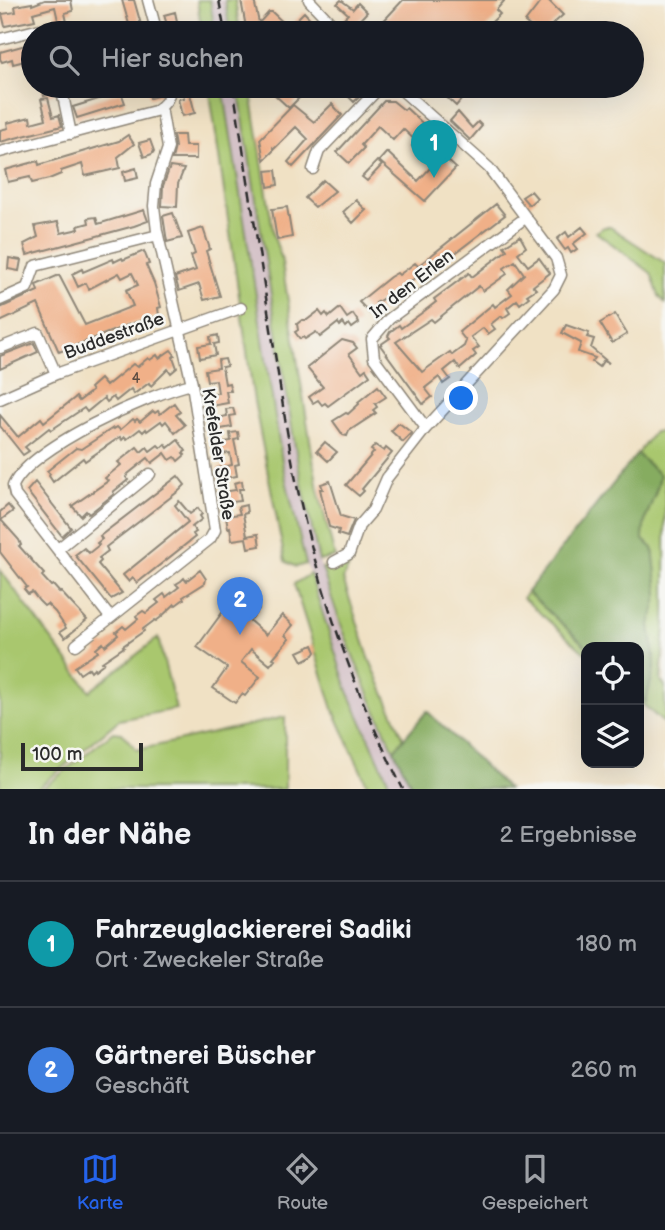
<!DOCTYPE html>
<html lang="de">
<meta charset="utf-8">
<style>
:root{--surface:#171b24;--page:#242831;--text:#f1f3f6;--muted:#9ea1a6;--line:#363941;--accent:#2563eb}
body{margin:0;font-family:"Balsamiq Sans",sans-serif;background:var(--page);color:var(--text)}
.controls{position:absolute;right:21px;bottom:21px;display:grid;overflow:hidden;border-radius:14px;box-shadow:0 7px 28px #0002}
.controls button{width:63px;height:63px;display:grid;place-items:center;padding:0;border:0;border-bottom:2px solid var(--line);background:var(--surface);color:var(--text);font:35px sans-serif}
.scale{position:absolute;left:21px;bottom:18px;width:122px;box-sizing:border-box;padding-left:7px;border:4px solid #2b2b2b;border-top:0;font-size:19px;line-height:24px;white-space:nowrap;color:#2b2b2b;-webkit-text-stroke:5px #f6f6f2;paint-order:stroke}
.you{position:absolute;left:462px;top:399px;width:24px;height:24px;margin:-18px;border:5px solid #fff;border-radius:50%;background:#1a73e8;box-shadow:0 0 0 10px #1a73e833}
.badge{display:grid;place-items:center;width:46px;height:46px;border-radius:50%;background:var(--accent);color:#fff;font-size:23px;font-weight:700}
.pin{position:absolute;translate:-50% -58px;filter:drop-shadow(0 2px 4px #0008)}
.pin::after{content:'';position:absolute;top:37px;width:24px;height:21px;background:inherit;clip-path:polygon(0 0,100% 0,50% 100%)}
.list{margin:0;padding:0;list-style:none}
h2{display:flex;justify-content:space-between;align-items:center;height:91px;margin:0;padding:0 28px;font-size:30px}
h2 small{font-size:23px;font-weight:400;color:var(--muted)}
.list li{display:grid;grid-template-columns:46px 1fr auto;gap:21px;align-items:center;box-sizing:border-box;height:126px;padding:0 28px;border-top:2px solid var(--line)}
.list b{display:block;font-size:26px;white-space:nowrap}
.list p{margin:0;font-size:23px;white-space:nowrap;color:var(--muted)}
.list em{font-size:23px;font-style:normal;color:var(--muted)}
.icon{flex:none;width:38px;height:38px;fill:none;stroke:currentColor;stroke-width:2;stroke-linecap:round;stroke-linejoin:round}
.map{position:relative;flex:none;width:665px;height:789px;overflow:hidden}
.search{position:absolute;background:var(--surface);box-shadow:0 7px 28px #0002;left:21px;right:21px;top:21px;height:77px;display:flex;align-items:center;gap:18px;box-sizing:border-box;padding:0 24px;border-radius:38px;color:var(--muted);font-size:26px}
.sheet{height:343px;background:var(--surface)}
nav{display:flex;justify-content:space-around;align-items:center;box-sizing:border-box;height:98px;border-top:2px solid var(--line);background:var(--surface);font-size:19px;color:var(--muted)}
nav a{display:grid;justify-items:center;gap:4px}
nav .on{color:var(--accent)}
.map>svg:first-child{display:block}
</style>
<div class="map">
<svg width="665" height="789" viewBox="0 0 665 789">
<rect width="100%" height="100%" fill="#f6f6f2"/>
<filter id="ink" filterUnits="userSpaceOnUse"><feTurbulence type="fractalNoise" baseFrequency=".0143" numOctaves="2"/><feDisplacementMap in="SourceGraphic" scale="14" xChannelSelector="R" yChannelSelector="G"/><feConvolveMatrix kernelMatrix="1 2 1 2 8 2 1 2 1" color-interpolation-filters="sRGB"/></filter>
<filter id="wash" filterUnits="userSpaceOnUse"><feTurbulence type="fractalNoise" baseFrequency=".00686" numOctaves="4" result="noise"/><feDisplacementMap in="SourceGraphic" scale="28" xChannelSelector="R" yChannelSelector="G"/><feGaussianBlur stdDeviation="1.57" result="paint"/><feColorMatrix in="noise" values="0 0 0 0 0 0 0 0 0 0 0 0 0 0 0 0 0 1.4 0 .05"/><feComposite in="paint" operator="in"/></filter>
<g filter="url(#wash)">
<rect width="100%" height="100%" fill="#f0e1c4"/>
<path fill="#d2bec4" d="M210,0H225L230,33H215Z
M223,86H238L298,465L319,561L337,618L362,683L413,789H392L374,751L347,689L306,564L283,467Z"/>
<path fill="#a9c76e" stroke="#6a794c" stroke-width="2" d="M197,0H210L215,33H202Z
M225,0H235L240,33H230Z
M209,86H223L283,467L306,564L296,567L285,561L254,401Z
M238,86H250L274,237L281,257L318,490L335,557L319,561L298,465Z
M604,227H610L665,263V303L659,296L651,273L596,232Z
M665,428V621L661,681L665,686V724L639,701V695L646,701L655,664L649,625L658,594L653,548L643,540C642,515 657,498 660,475L637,454L654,432L662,431Z
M352,560L343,579L369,658L404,739L394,750C366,690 341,631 322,568Z
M0,570L90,691L158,638L176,709L119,720L37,789H0Z
M310,574L347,689L392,789H369L333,709L294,584Z
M527,592L587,647L586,654L523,598Z
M285,717V789H42L113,732L122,733L137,750Z"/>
<path fill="#86ac61" stroke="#586c46" stroke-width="2" d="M637,454L660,475C657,498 642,515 643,540L653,548L658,594L650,625L655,664L646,702L639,695V647H587L527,592Z
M427,711L508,789H413L394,750Z"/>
<g id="blocks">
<path fill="#f0b088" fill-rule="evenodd" d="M45,0H71L73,11L65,13L68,27L60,29L55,7L33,13L35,20L5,26L2,14L16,12L15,6L32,3V5Z
M122,0H134L142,28L131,31Z
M241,0H254L259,23L269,12H272L289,28L284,33H247Z
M341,0L353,9L358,3L367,12L353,27L344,18L348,14L337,4Z
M403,0H505L496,10L500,14L481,33H383L377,28Z
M542,0H548L563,15L543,33H538L525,22Z
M175,12L178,26L168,28L164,15Z
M304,12L314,23L304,33L294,22Z
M33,43V59L13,64L12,59L2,62L0,59V52Z
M42,86H54L55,93L44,96Z
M159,86L161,95L150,98L147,88Z
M182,86H188L195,113L182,116L178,99L184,98Z
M284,86H311L289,108L275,95Z
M350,86H363L367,89L354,102L344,92Z
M449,86H459L466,92V94L456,106L442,93Z
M121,92L125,103L77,118L73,107Z
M48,98L53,117L59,115L62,126L0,142V130L8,128L7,123L30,117L31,123L46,119L41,99Z
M384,101H393L404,110L406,108L432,132L427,138L435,146L434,148L456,168L425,201L379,161L387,152L418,181L433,165L412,146L416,141L403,129L393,140L378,126L361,145L364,148L349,163L337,152Z
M332,104L342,115L293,167L288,162L308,139L296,127L274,149L273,148V151L264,160L260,139L293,105L314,122Z
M458,112L472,128L478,122L482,126L470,140L450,121Z
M128,135L134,144L118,157L120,168L85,176L82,164L61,171V174L49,179L32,183L30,177L8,182L5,170L38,161L39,165L65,157L119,141Z
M173,135H184L185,146H196V159H172L175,147Z
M150,140L154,151L152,154L144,157L139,143Z
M377,161L382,165L367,181L362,177Z
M170,167L184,169L178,184L177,207L162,206L163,186Z
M136,168L138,178L125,181L123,172Z
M276,170L278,185L268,187L266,171Z
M323,180L335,191L315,207L305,198Z
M531,191L537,198L529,205L522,197Z
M356,200L366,210L353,223L343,212Z
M496,204L505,215L428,274L418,279L417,277L376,303L381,308L372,315L359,302L390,277L397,273L399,275L415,263L418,266Z
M287,207L292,237L277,240L272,209Z
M144,210L148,221L134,226L27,255L24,244L38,237L35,226L58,222L61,233L79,229L78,226L89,223L88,218L96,217L98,224Z
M173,213L182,238L167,242L163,216Z
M582,227L587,233L573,244L577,249L571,253L568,248L565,250L557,239L566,232L569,237Z
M203,228L210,249L206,251L220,296L204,300L199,284L179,291L175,277L196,270L191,256L195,254L188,233Z
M520,236L526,247L518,253L528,266L539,258L550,273L533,286L536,289L527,295L529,297L520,304L517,300L507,308L510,313L503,318L501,316L491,324L495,329L488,334L483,328L471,337L479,347L473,351L476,355L460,369L455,362L444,371L450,379L443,384L439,377L425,388L432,397L423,404L380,345L390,338L388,336L390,332L399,325L401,328L423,312L436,302L434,299L469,273L472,277L507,250L504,246ZM515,261L524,274L508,289L512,294L495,307L493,304L459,332L466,341L464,346L452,355L450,352L422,372L396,342L431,319L434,322L479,286L483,291L507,274L504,268Z
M144,251L149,264L146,265L154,283L161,307L158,308L159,316L133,323L59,352L38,304L0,322V308L38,291L36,285L59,275L85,325L133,306L126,290L138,285L132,273L122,278L119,273L89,289L86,283L78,287L72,274L82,269L83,272L113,259L114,262L122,258L123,260Z
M9,258L21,260L19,271L8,269Z
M340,308L347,318L353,314L359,323L352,328L349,324L346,327L343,323L340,326L338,323L320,337L316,332L305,339L303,337L300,339L295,332L298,330L297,324L302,320H307L319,311L323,316L326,313L329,317Z
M615,314L627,334L612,343L600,323Z
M566,325L589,333L587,337L594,339L591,348L609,363L603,361L599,367L592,362L595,358L578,352L581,343L562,333Z
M218,335L219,343L214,344L216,355L200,358L198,346L211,344L210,337Z
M342,340L353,343L357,348L349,354L362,372L366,369L370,375L328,406L325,403L322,405L318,400L313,403L309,397L323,387L307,368Z
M34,343L38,352L0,369V356Z
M171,350L175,355L173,357L177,368L171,373L168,369L151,386L149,383L134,394L131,389L116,401L113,397L107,402L104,398L87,412L84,408L51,430L49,428L25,447L29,451L23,455L0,426V415L18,437L41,418L44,422L76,397L79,401L92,391L90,388L100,379L106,386L133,364L137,367L148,358L150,360L157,355L159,358Z
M225,359L227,366L222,367L225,384L229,383L231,391H226L228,403L211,406L210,394L218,393L216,380L207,381L205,370L219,368L218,360Z
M378,386L386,397L375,404L377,407L373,410L376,413L349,431L347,436L343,435L333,421L346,413L348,414L359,404L358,402Z
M174,403L180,412L176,415L185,425L175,433L166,421L163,424L161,421L147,431L146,429L143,432L140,429L127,439L125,437L122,440L120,437L85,461L83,458L53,482L49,476L50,474L47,471L76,448L81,449L113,428L114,429L117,427L120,430L133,419L135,421L137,419L140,422L153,411L155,413L158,411L160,414Z
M233,408L235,415L230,416L232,427L215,430L213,419L227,416L226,409Z
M399,423L412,433L403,442L391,431Z
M238,432L239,439L234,440L239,464L235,465L237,476L220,479L218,468L232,465L230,453L219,454L218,443L231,441L230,433Z
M178,440L186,451L183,453L185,455L178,461L175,457L170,460L165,453L152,463L148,458L128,474L126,477L128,480L113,492L114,494L89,514L86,511L81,516L72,506L108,481L105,478L121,465L118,462L137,447L141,452L147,447L150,451L158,445L161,448L165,444L168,448Z
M325,442L337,452L328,461L317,451Z
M375,445L384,451L386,448L392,453L362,489L364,491L359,496L346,485L374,452L371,450Z
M178,476L185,485L180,490L106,547L108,551L99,558L101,561L98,564L122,593L111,599L75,555L84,548L89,553L99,545L97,543L102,539L100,536Z
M242,481L243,489H239L241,501L224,503L222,492L236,490L234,483Z
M330,481L341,516L354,520L347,537L338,534L339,530L329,527L320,489H323L321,484Z
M35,482L71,528L62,536L27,491Z
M179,501L190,514L198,508L202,514L200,516L202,519L192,527L196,532L193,534L195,537L137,583L133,578L129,582L123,575L188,522L175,505Z
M8,505L13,511L1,520L19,540L21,545L19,546L44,574L42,576L51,586L53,585L60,593L61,592L87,620L65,638L60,632L66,628L55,612L47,604L44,606L39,601L32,592L28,594L24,589L27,587L0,552V512Z
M246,505L247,513L243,514L247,536L258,534L260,546L248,548L246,538L232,540L230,527L228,528L226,516L240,514L238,507Z
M200,570L206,579L205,583L183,597L184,599L176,605L175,604L160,618L156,621L155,620L143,629L144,631L123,646L124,647L102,662L104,663L95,670L94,668L91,671L89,668L80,674L75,667L98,652L96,649L103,643L105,646L118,635L116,632L123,626L126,629L138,619L136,616L143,611L146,613L159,603L156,600L164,594L166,597L179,587L176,584L181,581L184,578L186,581Z
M232,589L259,609L250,621L266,635L282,615L293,625L285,635L289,639L273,658L275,659L270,665L251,649L241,662L260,677L245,696L242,694L235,703L213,688L227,668L197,647L227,606L223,603Z
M313,645L316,652L314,655L303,661L298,652Z"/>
</g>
</g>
<g filter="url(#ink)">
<use href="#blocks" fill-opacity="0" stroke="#8e8678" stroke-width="2"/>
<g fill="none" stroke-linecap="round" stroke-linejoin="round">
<defs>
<path id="minor" d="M148,0L157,33
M309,0L340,33
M0,39L48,27L49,33
M61,86L71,134
M0,152L155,111C165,105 171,98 169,86
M313,169L319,151L381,86
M0,300L27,288L35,266L158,235
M0,348L38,333L56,374
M0,399L56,374L241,308
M426,428L374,358L372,339L389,319L525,218
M58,549L150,474
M334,562L349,554L359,526L373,510L387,478L426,428L554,289L561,275L556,258L489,168L397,86
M109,616L15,495L13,486C29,448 151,393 192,384
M76,645L210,539L215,530L192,384L157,231L154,206L156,184L168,148L161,107"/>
</defs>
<use href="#minor" stroke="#8e8678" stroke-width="13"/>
<use href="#minor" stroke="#fff" stroke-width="10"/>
<path stroke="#2b2b2b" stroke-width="2.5" stroke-dasharray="10 5" stroke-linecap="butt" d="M219,0L225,33
M233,86C247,173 260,261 274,348C284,412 293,478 310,541C332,627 363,710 403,789"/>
</g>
</g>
<g text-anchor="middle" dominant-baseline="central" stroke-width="5" stroke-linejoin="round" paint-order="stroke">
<g font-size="14" fill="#5c4c42">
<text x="136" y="378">4</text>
</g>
<g font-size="18" fill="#2b2b2b" stroke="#f6f6f2">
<text transform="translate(412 284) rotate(-38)">In den Erlen</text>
<text transform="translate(114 336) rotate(-20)">Buddestraße</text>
<text transform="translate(218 454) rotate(81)">Krefelder Straße</text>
</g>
</g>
</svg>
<div class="controls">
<button><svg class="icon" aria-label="locate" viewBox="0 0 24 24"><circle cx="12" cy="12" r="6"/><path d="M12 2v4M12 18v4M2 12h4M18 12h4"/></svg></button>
<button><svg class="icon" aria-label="layers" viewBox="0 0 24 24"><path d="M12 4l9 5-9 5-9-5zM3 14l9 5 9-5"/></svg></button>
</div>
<div class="scale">100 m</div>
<div class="you"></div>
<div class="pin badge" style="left:434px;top:178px;background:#0f9aa8">1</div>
<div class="pin badge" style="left:240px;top:635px;background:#3f7fe0">2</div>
<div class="search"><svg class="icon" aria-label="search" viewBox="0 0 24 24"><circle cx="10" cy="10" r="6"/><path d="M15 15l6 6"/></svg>Hier suchen</div>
</div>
<section class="sheet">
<h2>In der Nähe<small>2 Ergebnisse</small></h2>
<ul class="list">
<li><span class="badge" style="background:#0f9aa8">1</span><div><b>Fahrzeuglackiererei Sadiki</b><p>Ort · Zweckeler Straße</p></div><em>180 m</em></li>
<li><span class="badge" style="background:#3f7fe0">2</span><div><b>Gärtnerei Büscher</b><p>Geschäft</p></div><em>260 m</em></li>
</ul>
</section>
<nav>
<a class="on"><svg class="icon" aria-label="map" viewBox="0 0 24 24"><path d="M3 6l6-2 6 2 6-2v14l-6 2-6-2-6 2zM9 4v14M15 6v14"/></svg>Karte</a>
<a><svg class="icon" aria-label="directions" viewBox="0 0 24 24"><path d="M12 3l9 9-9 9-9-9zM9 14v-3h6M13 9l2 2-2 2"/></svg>Route</a>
<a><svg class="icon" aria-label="saved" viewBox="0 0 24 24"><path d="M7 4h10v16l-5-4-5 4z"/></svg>Gespeichert</a>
</nav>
